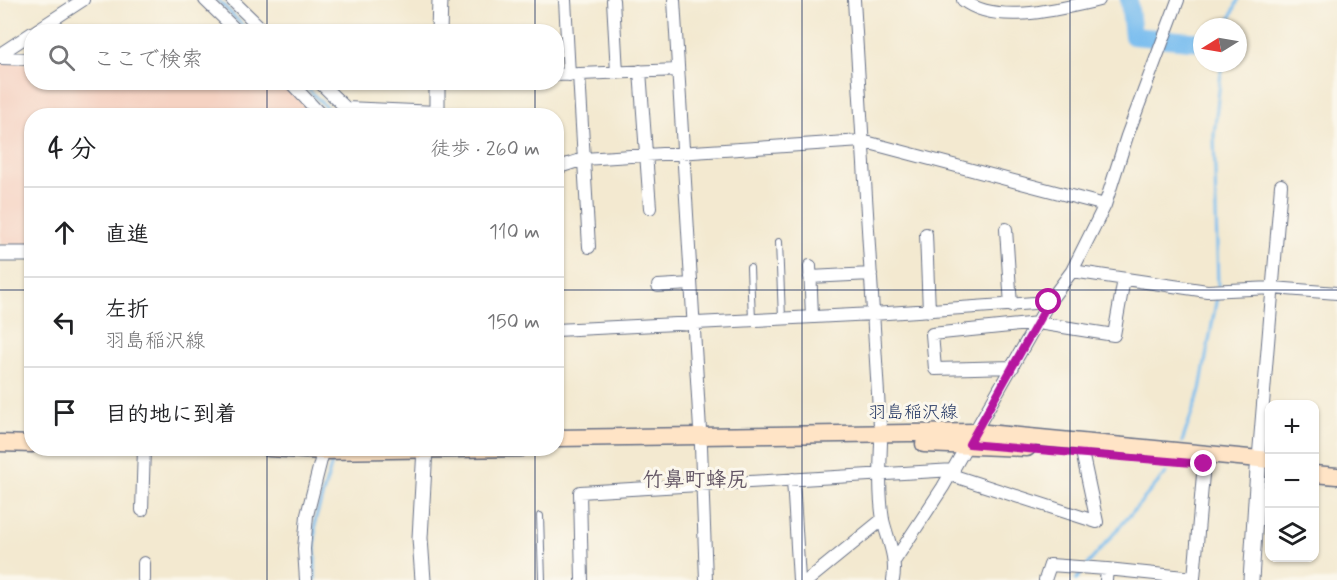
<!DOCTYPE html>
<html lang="ja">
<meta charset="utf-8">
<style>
:root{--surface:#fff;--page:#f2f2f2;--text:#202124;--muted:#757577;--line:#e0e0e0}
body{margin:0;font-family:Mynerve,"Klee One",sans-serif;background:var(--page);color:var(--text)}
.controls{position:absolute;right:18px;bottom:18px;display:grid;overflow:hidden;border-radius:12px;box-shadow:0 2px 4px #0004}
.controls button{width:54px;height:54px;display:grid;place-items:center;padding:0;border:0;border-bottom:2px solid var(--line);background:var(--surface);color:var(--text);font:30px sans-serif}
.compass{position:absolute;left:1193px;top:18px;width:54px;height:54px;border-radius:50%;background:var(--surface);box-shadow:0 2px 4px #0004;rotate:259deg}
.stop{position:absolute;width:18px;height:18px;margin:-14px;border:4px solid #b5179e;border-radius:50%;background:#fff}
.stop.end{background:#b5179e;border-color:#fff;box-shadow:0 2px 6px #0008}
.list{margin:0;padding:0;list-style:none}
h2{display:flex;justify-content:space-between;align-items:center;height:78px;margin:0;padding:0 24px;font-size:26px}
h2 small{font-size:20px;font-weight:400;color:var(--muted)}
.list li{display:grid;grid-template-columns:39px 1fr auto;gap:18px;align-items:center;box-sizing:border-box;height:90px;padding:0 24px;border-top:2px solid var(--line)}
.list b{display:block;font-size:22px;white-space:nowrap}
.list p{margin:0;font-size:20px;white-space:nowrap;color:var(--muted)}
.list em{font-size:20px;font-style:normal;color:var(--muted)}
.icon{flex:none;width:33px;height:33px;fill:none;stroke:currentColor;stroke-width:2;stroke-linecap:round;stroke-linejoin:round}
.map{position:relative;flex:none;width:1337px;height:580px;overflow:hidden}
.search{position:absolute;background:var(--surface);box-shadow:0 2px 4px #0004;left:24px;top:24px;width:540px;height:66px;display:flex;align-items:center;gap:15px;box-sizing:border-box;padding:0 21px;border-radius:24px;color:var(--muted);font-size:22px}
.panel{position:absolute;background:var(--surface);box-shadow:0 2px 4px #0004;left:24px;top:108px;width:540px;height:348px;border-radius:24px}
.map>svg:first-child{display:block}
</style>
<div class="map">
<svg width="1337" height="580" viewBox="0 0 1337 580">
<rect width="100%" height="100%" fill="#fbf7ec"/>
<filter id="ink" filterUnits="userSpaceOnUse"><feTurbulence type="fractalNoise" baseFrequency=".0167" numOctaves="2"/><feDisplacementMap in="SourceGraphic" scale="12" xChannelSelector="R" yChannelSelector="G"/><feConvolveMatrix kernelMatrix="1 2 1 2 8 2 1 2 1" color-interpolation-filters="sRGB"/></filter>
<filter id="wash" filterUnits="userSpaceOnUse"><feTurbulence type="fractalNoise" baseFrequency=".008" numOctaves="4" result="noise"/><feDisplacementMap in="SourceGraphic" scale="24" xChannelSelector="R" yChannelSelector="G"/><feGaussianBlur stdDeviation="1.35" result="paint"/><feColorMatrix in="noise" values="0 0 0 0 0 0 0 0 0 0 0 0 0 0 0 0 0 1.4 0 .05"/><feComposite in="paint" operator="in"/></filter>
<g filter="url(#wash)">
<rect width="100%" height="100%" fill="#f3e9d0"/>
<path fill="#f5d2c2" d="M0,62L31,63L32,82L283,83L314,115L32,116L31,245H0Z"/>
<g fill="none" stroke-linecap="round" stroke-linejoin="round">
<path stroke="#79bdef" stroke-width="3" d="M218,0L249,32
M1227,27L1238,0
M301,82L335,116
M1218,286L1214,135L1222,63
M1182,442L1200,390L1217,297
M1087,565L1166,473
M315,580V521L334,456
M1076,580L1083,570"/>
<path stroke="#79bdef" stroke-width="18" d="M1129,0L1133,36L1202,42"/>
</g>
</g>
<g filter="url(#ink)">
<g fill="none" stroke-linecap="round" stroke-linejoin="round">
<defs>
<path id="service" d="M779,242L782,318
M750,268L752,320
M540,516L542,580"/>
<path id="minor" d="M205,0L238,32
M232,0L265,32
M565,0L569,75
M613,0L617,73
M674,0L701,446L706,580
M854,0L881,443C880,468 879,495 883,520C888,541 897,557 893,580
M963,0C996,26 1060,9 1099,0
M34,32L83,0
M0,54L32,33
M0,58L32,59
M640,71L650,208
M579,74L589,247
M556,75L678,70
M290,82L322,116
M319,82L346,108L437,112
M556,168L584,159L862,141L1105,205
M1006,229L1011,306
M926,234L929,311
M810,266L812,317
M1072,271L1207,291L1273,288L1337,293
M810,277L871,274
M658,286L691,284
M556,330L873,314L1049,302
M1013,367L935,369L932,334L1038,323L1114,335L1124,279
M1258,465L1281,185
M951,475L1097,522L1082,452
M793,479L799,580
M142,510L144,448
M895,560L943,487L1049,302L1072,271L1105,205L1127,136L1178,0
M144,580V563
M306,580L304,549L307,515L324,448
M582,580L580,492L954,470
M808,580L883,519
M1045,580L1050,565L1107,569
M1106,580L1107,569L1194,578L1204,463"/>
<path id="tertiary" d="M439,32L440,0
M437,82V116
M0,254H32
M423,580L420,538L425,448
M1251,580L1258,469"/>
<path id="secondary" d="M556,438L976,432L1270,460
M0,443L32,444
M924,444L1027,448
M269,448L324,451L521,448
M1314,474L1337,476"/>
</defs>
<use href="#service" stroke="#677086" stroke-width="8"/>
<use href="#minor" stroke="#677086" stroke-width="14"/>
<use href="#tertiary" stroke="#677086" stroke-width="17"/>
<use href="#secondary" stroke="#677086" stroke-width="19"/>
<use href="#service" stroke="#fff" stroke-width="6"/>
<use href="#minor" stroke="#fff" stroke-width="12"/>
<use href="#tertiary" stroke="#fff" stroke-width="15"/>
<use href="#secondary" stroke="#ffe4c6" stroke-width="16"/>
</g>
</g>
<g fill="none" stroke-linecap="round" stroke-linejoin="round" filter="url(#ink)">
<path stroke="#b5179e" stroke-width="8" d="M1049,302L969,444L1204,464"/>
</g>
<path fill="none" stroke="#1b2f5e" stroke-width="1.5" stroke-opacity="0.55" d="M267,0V32M535,0V32M802,0V580M1070,0V580M267,82V116M535,82V116M0,290H32M556,290H1337M267,448V580M535,448V580"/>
<g text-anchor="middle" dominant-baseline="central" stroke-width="6" stroke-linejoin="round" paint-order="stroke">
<g font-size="18" fill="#1b2f5e" stroke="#fbf7ec">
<text x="913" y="413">羽島稲沢線</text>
</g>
<g font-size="21" font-weight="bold" fill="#635665" stroke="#fbf7ec">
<text x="695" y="480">竹鼻町蜂尻</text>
</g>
</g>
</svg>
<div class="controls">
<button>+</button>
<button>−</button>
<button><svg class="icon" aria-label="layers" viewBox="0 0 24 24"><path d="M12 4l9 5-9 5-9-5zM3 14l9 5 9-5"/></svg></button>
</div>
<svg class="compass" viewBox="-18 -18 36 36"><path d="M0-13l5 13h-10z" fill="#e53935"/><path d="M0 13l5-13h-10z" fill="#757577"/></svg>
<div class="stop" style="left:1049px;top:302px"></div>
<div class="stop end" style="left:1204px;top:464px"></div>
<div class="search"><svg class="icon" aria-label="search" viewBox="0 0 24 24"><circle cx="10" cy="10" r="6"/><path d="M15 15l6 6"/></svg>ここで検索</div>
<section class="panel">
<h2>4 分<small>徒歩 · 260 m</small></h2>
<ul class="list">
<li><svg class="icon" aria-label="ahead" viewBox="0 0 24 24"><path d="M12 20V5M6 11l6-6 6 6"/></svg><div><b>直進</b></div><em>110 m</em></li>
<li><svg class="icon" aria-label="left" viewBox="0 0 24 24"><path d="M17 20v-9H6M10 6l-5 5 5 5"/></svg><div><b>左折</b><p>羽島稲沢線</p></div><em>150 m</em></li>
<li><svg class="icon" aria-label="arrive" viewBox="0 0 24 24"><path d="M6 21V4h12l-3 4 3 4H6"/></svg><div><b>目的地に到着</b></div></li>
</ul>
</section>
</div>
